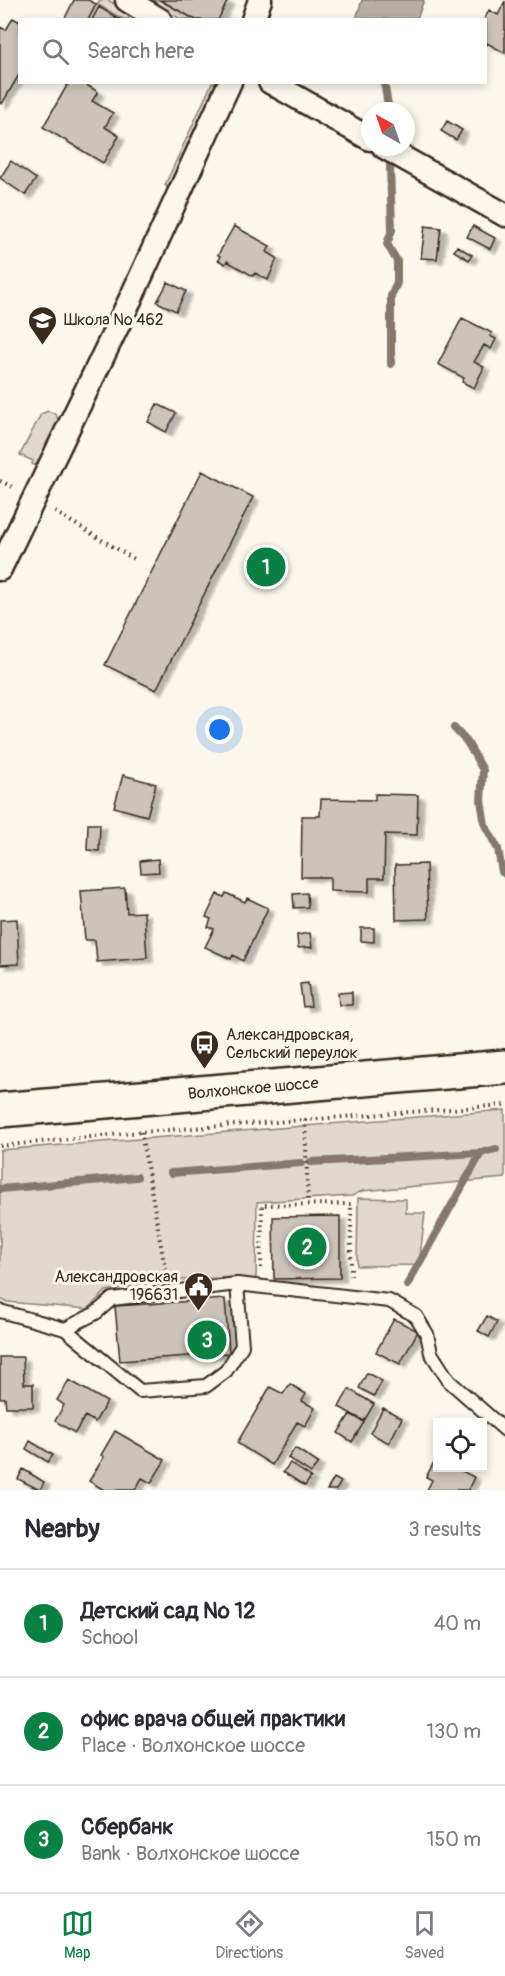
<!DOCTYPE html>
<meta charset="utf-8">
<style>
:root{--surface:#fff;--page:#f2f2f3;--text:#2b2b33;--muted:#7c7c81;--line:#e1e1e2;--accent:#0b8043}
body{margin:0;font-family:Pangolin,sans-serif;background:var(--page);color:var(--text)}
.controls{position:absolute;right:18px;bottom:18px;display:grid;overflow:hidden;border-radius:0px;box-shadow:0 3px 9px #0003}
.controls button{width:54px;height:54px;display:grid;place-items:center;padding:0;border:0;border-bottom:2px solid var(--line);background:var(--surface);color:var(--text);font:30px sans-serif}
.compass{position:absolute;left:361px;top:102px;width:54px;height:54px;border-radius:50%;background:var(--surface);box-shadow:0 3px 9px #0003;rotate:320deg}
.you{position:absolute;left:220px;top:730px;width:21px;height:21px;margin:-15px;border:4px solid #fff;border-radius:50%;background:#1a73e8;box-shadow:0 0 0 9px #1a73e833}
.badge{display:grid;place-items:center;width:39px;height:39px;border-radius:50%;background:var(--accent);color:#fff;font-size:20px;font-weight:700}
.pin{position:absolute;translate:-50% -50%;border:3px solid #fff;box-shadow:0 2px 6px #0006}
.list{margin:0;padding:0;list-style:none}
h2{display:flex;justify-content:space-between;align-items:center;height:78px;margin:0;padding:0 24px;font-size:26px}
h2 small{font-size:20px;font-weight:400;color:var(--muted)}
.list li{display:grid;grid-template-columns:39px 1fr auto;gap:18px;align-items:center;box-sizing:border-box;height:108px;padding:0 24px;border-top:2px solid var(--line)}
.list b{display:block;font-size:22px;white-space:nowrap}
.list p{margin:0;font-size:20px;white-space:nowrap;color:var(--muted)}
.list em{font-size:20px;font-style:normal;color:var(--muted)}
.icon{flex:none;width:33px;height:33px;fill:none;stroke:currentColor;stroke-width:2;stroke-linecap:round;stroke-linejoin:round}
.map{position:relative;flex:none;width:505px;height:1490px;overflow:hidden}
.search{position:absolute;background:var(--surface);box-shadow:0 3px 9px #0003;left:18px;right:18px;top:18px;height:66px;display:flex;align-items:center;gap:15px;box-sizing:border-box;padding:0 21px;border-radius:0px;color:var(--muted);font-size:22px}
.sheet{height:402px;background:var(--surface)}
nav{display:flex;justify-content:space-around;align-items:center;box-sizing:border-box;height:84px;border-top:2px solid var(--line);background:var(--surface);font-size:16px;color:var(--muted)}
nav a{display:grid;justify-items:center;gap:3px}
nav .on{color:var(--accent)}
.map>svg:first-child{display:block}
</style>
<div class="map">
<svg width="505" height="1490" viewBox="0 0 505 1490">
<defs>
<filter id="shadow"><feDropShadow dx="6" dy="4" stdDeviation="1.5" flood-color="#0004"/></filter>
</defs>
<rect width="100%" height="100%" fill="#fbf7ec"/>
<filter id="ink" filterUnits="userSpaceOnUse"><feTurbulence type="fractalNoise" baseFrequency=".0167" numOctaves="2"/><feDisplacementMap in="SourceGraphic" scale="12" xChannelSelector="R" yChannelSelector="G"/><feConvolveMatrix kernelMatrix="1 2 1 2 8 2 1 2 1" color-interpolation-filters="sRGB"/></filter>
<g filter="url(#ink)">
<path fill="#dfd9ce" stroke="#8d8276" stroke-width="1.5" d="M103,0H108L127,11L129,19H123L96,4Z
M145,0H159L195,19H181Z
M212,83H220L171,188L169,189L165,185Z
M48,411L55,414L59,420L37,466L32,464L33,461L20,455L41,414Z
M505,1110V1178L362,1191L352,1196L257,1202L256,1280L237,1277L162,1281L106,1291L88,1309L7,1302L0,1299V1150Z
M358,1198L406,1199V1213H425L419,1265L357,1266Z"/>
<path fill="#b6aea2" stroke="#85796d" stroke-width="1.5" d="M362,0H424L417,19H356Z"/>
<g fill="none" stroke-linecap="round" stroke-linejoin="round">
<path stroke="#85796d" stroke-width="8" d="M384,82L389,111
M390,166L392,230L387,244L397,261V283L391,296V364
M454,728L467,742L483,770L481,800L485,825L498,849L502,872L505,874
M311,1162L481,1153L496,1149
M171,1173L301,1163
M0,1189L137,1177
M407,1285L481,1153"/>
</g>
<path fill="#ccc4b9" stroke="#3b2a1e" stroke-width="1.5" filter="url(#shadow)" d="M74,0H88L96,4L88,20H64Z
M160,0H228L218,20H196Z
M505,1V53L487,43L486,46V20H484L489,10L498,15Z
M99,7L121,20H92Z
M13,18L20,22V73L2,104L0,103V27L6,30Z
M69,82H82L98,92L92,101L113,113L105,127L119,136L103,163L43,127Z
M447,121L462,130L456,140L441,131Z
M11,161L36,179L25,195L0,178Z
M234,226L270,246L267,252L277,258L268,280L255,273L253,276L227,261L225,264L218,260L220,256L218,255Z
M425,226L441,228L437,259L421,258Z
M473,226L495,238L490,249L467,237Z
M457,246L472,255L469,260L454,251Z
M168,282L186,291L176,311L157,302Z
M462,318L492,333L490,336L496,339L491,349L484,345L474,362L484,367L474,388L462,382L464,378L438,364Z
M157,404L176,413L166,432L148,422Z
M202,471L253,497L156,690L105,665Z
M123,775L156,784L147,816L114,807Z
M375,794L418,795L417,835L385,834L384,878H369V892L330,891V877H301L302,816H320L321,799L375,800Z
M88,824H100L99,851L87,850Z
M158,859L159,872L141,873L140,861Z
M426,864L428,919L396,920L395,865Z
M125,888L127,913L144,912L147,958L97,962L95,940H85L81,891Z
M226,893L245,902L247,898L268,908L243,961L233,955L231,959L205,947L214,929L208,927L211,919L206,917L217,894L224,897Z
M307,893L308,907L294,908L293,894Z
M17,919L19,964L0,965V920Z
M361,928H374V942L361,941Z
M310,933L312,947L298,948L297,935Z
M308,983L311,1006L303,1007L300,984Z
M352,992V1005H339L338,993Z
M340,1216V1278L274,1279L273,1217Z
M225,1299L229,1353L120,1361L115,1306Z
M487,1316L497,1322L489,1337L478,1331Z
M394,1319L418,1331L400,1364L376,1352Z
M0,1357H23L24,1384H33V1407H6L5,1398H0Z
M367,1373L382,1381L374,1396L359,1388Z
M69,1380L107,1402L95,1422L85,1416L75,1433L55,1421L64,1405L57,1400Z
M290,1384L306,1394L302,1401L315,1408L305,1426L297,1422L272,1465L237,1443L270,1387L283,1394Z
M349,1389L374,1404L364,1421L339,1407Z
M383,1408L402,1418L389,1443L370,1433Z
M350,1414L364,1422L352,1442L338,1433Z
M115,1431L165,1460L151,1483L142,1478L135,1490H104L89,1481L104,1457L101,1455Z
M30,1441L53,1455L48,1462L26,1449Z
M295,1448L318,1463L311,1473L288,1458Z
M437,1457L438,1468H456L474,1477L468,1490H427L432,1480L426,1477Z
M290,1463L311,1477L305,1486L283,1472Z
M23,1469L44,1482L40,1490L18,1479Z
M334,1478L341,1482L336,1490H327Z"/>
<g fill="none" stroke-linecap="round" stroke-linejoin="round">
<defs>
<path id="lane" d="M237,1284L389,1301L416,1316L427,1334L431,1353L449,1381L505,1430
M0,1311L65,1329L140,1391L206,1386L226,1371L242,1346L237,1284L112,1299L96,1313L65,1329"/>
<path id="street" d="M127,0L160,20
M253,20L260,0
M270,82L370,139
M384,147L505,215
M0,569L131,298L230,82"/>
<g id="secondary">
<path id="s1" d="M0,1110L505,1067"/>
</g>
</defs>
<use href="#lane" stroke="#3b2a1e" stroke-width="16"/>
<use href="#street" stroke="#3b2a1e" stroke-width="27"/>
<use href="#secondary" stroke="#3b2a1e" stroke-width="38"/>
<path stroke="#3b2a1e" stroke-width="4" stroke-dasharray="1.5 4.5" stroke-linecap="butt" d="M0,481L13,487
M55,512L134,559
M305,1120L308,1204
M141,1132L166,1274
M0,1146L141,1132L505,1105
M261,1268L262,1205L351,1204V1278"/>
<use href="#lane" stroke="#fbf7ec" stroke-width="12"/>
<use href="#street" stroke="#fbf7ec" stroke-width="22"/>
<use href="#secondary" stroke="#fbf7ec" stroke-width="33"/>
</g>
</g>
<defs>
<symbol id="school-pin" viewBox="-11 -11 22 30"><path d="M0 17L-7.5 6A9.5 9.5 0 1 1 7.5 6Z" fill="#3b2a1e" stroke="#fbf7ec"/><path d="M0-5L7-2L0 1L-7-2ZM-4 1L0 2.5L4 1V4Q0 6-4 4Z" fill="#fff"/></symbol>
<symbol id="bus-pin" viewBox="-11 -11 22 30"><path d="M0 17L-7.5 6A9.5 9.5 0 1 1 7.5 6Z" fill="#3b2a1e" stroke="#fbf7ec"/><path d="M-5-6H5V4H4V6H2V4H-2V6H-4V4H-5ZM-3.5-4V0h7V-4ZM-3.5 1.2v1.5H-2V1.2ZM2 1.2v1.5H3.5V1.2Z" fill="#fff"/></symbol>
<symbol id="civic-pin" viewBox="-11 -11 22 30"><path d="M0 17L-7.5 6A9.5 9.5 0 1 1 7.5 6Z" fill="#3b2a1e" stroke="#fbf7ec"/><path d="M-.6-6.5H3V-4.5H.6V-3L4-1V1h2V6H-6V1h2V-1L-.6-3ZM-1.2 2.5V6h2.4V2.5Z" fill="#fff"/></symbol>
</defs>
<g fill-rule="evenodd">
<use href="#school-pin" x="26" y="304" width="33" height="45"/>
<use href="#bus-pin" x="188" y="1028" width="33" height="45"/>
<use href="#civic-pin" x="182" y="1270" width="33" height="45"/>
</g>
<g text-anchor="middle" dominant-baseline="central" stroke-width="6" stroke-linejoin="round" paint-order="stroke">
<g font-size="16" fill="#3b2a1e" stroke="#fbf7ec" text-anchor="start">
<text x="64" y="320">Школа № 462</text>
<text x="226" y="1035">Александровская,<tspan x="226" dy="18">Сельский переулок</tspan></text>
<text x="178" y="1277" text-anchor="end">Александровская<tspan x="178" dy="18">196631</tspan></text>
</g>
<g font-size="16" fill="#3b2a1e" stroke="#fbf7ec">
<text stroke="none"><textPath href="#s1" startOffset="254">Волхонское шоссе</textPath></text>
</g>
</g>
</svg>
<div class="controls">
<button><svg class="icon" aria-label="locate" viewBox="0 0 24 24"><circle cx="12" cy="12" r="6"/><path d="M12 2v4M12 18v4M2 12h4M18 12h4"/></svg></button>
</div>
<svg class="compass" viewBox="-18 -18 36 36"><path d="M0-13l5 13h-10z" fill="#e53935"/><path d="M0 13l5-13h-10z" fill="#7c7c81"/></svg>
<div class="you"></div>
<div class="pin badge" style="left:266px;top:567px">1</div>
<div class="pin badge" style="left:307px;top:1247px">2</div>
<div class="pin badge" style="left:207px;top:1340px">3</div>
<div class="search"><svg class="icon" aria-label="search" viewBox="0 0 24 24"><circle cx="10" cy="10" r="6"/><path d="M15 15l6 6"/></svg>Search here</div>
</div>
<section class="sheet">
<h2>Nearby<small>3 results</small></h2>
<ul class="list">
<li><span class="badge">1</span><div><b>Детский сад № 12</b><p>School</p></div><em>40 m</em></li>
<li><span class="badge">2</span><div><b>офис врача общей практики</b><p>Place · Волхонское шоссе</p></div><em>130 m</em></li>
<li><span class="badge">3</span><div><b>Сбербанк</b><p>Bank · Волхонское шоссе</p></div><em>150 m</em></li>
</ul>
</section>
<nav>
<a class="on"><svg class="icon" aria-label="map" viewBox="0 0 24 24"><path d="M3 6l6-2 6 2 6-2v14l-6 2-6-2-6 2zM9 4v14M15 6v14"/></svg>Map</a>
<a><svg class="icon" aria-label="directions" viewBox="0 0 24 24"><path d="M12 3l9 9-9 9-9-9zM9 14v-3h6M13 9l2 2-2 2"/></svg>Directions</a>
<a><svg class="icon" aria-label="saved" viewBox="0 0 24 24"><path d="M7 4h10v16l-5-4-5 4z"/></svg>Saved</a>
</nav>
